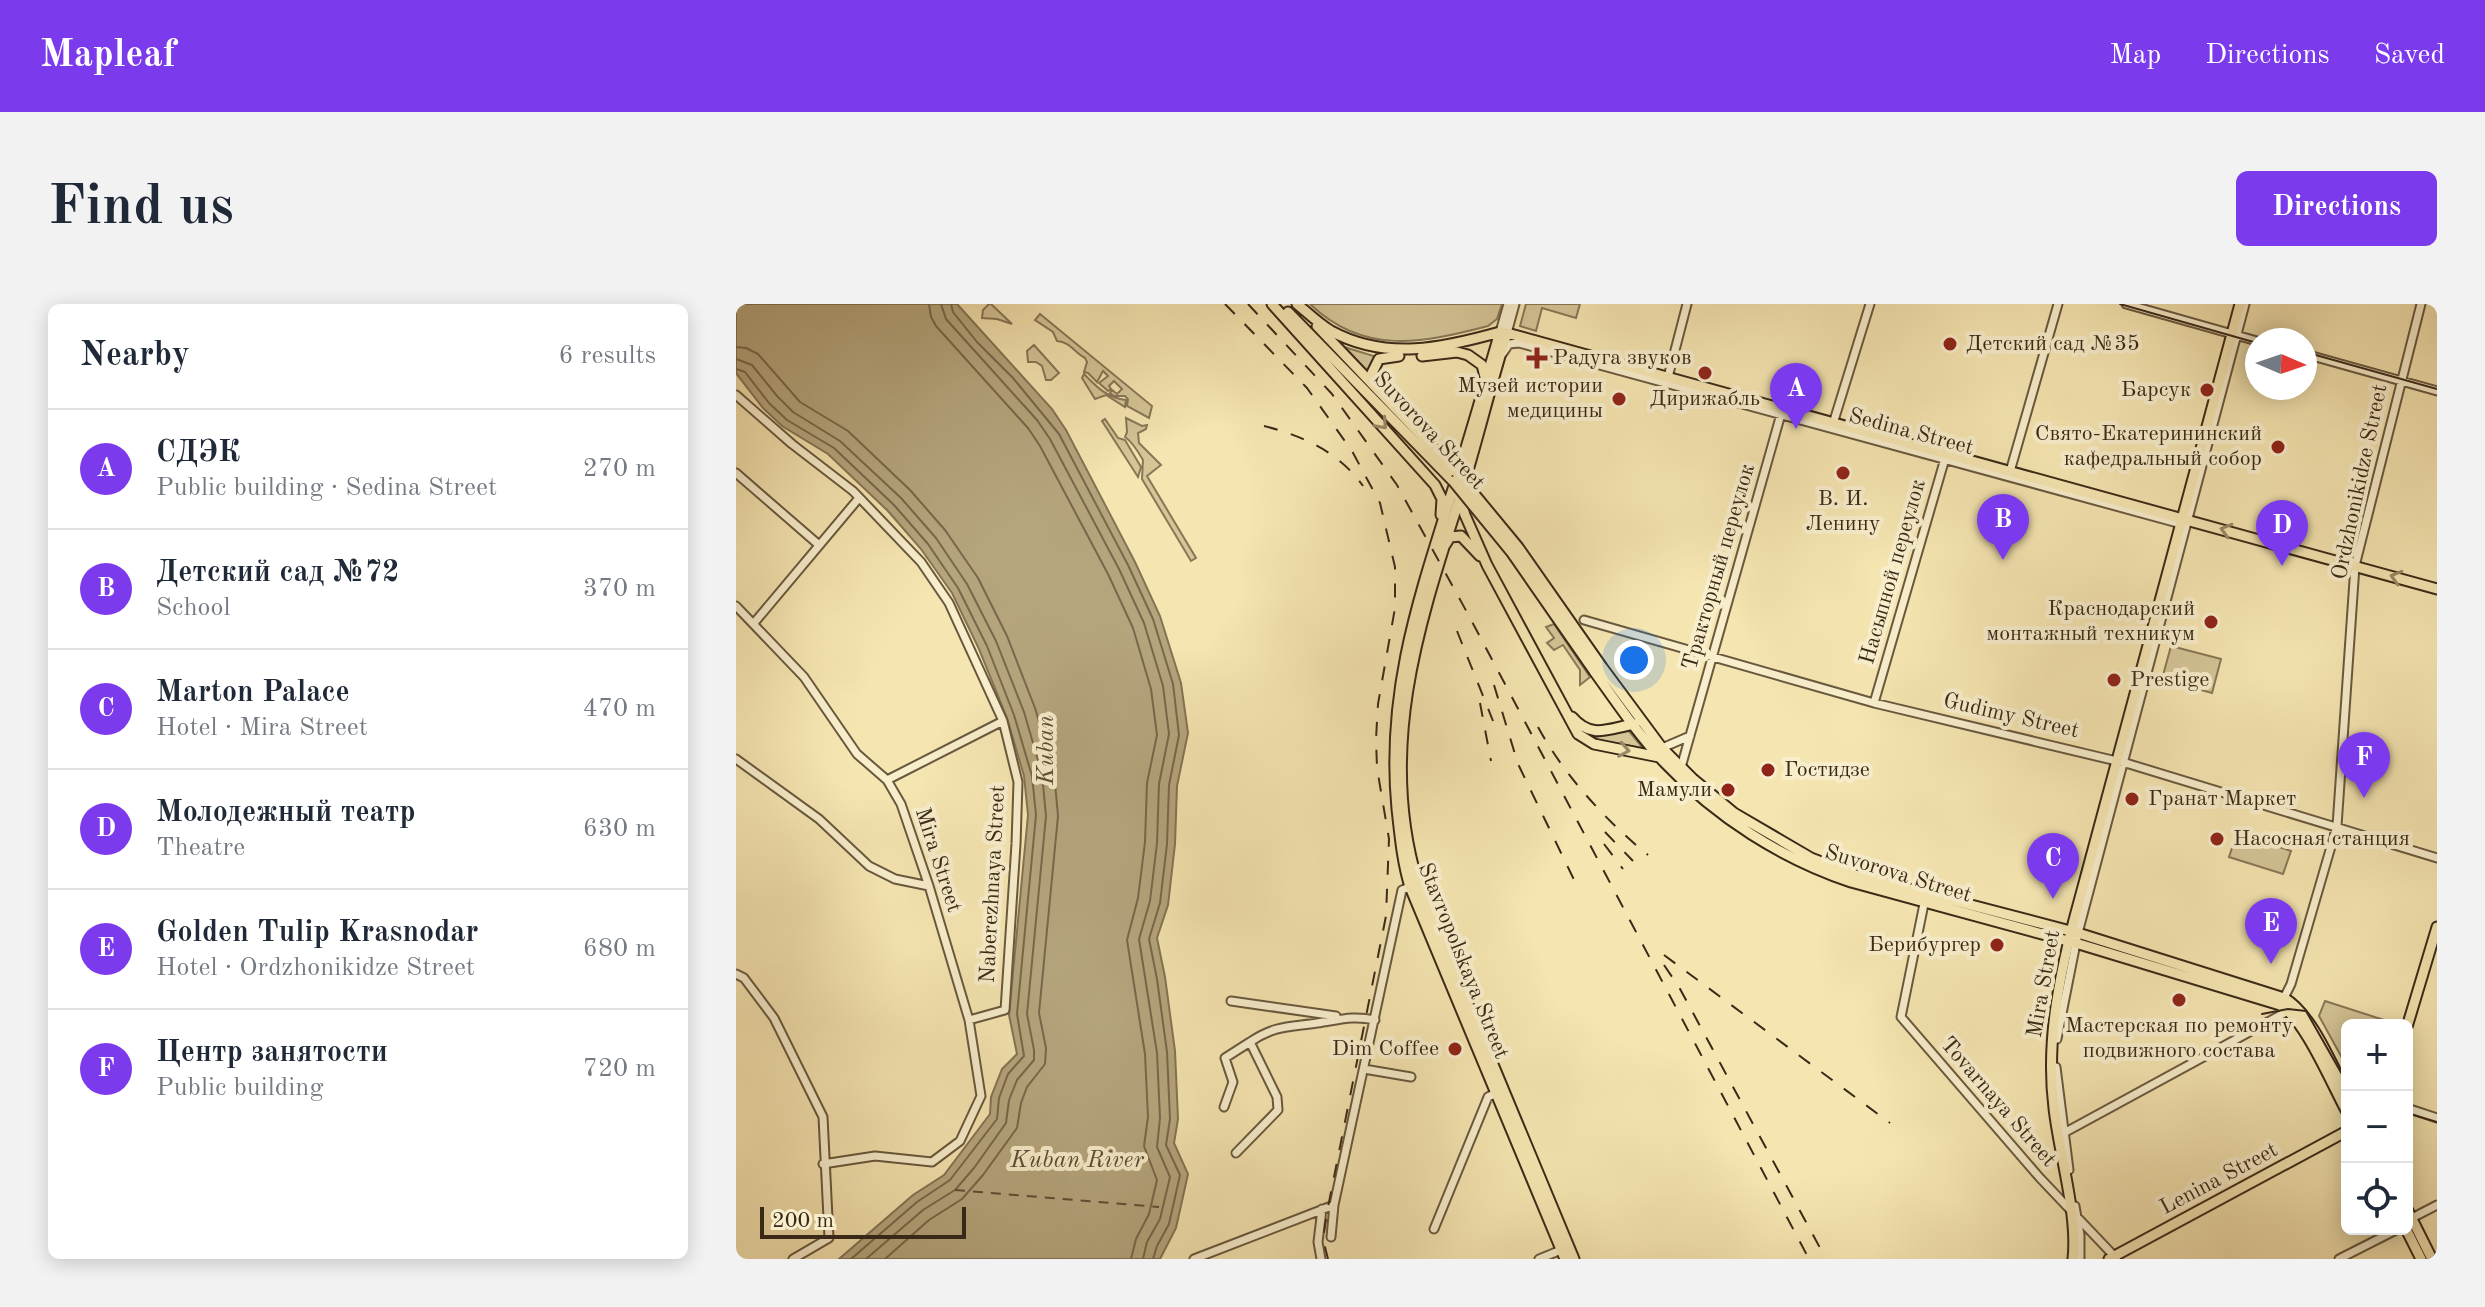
<!DOCTYPE html>
<meta charset="utf-8">
<style>
:root{--surface:#fff;--page:#f2f2f3;--text:#1f2937;--muted:#747a83;--line:#e0e1e3;--accent:#7c3aed}
body{margin:0;font-family:"Old Standard TT",serif;background:var(--page);color:var(--text)}
.controls{position:absolute;right:24px;bottom:24px;display:grid;overflow:hidden;border-radius:12px;box-shadow:0 4px 20px #0003}
.controls button{width:72px;height:72px;display:grid;place-items:center;padding:0;border:0;border-bottom:2px solid var(--line);background:var(--surface);color:var(--text);font:40px sans-serif}
.compass{position:absolute;left:1509px;top:24px;width:72px;height:72px;border-radius:50%;background:var(--surface);box-shadow:0 4px 20px #0003;rotate:92deg}
.scale{position:absolute;left:24px;bottom:20px;width:206px;box-sizing:border-box;padding-left:8px;border:4px solid #3a2917;border-top:0;font-size:22px;line-height:28px;white-space:nowrap;color:#3a2917;-webkit-text-stroke:6px #f8eecc;paint-order:stroke}
.you{position:absolute;left:898px;top:356px;width:28px;height:28px;margin:-20px;border:6px solid #fff;border-radius:50%;background:#1a73e8;box-shadow:0 0 0 12px #1a73e833}
.badge{display:grid;place-items:center;width:52px;height:52px;border-radius:50%;background:var(--accent);color:#fff;font-size:26px;font-weight:700}
.pin{position:absolute;translate:-50% -66px;filter:drop-shadow(0 2px 4px #0008)}
.pin::after{content:'';position:absolute;top:42px;width:28px;height:24px;background:inherit;clip-path:polygon(0 0,100% 0,50% 100%)}
.list{margin:0;padding:0;list-style:none}
h2{display:flex;justify-content:space-between;align-items:center;height:104px;margin:0;padding:0 32px;font-size:34px}
h2 small{font-size:26px;font-weight:400;color:var(--muted)}
.list li{display:grid;grid-template-columns:52px 1fr auto;gap:24px;align-items:center;box-sizing:border-box;height:120px;padding:0 32px;border-top:2px solid var(--line)}
.list b{display:block;font-size:30px;white-space:nowrap}
.list p{margin:0;font-size:26px;white-space:nowrap;color:var(--muted)}
.list em{font-size:26px;font-style:normal;color:var(--muted)}
.icon{flex:none;width:44px;height:44px;fill:none;stroke:currentColor;stroke-width:2;stroke-linecap:round;stroke-linejoin:round}
.map{position:relative;flex:none;width:1701px;height:955px;overflow:hidden;border-radius:12px}
header{display:flex;align-items:center;gap:48px;box-sizing:border-box;height:112px;padding:0 40px;background:var(--accent);color:#fff}
header strong{font-size:38px}
nav{display:flex;gap:44px;margin-inline-start:auto;font-size:28px}
.intro{display:flex;align-items:center;justify-content:space-between;box-sizing:border-box;height:192px;padding:0 48px}
h1{margin:0;font-size:56px}
.button{padding:20px 36px;border-radius:12px;background:var(--accent);color:#fff;font-size:28px;font-weight:700}
main{display:flex;gap:48px;padding:0 48px}
aside{flex:1;background:var(--surface);border-radius:12px;box-shadow:0 4px 20px #0003}
.map>svg:first-child{display:block}
</style>
<header>
<strong>Mapleaf</strong>
<nav><a>Map</a><a>Directions</a><a>Saved</a></nav>
</header>
<div class="intro"><h1>Find us</h1><a class="button">Directions</a></div>
<main>
<aside>
<h2>Nearby<small>6 results</small></h2>
<ul class="list">
<li><span class="badge">A</span><div><b>СДЭК</b><p>Public building · Sedina Street</p></div><em>270 m</em></li>
<li><span class="badge">B</span><div><b>Детский сад №72</b><p>School</p></div><em>370 m</em></li>
<li><span class="badge">C</span><div><b>Marton Palace</b><p>Hotel · Mira Street</p></div><em>470 m</em></li>
<li><span class="badge">D</span><div><b>Молодежный театр</b><p>Theatre</p></div><em>630 m</em></li>
<li><span class="badge">E</span><div><b>Golden Tulip Krasnodar</b><p>Hotel · Ordzhonikidze Street</p></div><em>680 m</em></li>
<li><span class="badge">F</span><div><b>Центр занятости</b><p>Public building</p></div><em>720 m</em></li>
</ul>
</aside>
<div class="map">
<svg width="1701" height="955" viewBox="0 0 1701 955">
<rect width="100%" height="100%" fill="#f5e5b1"/>
<filter id="stains"><feTurbulence type="fractalNoise" baseFrequency=".0025" numOctaves="4"/><feColorMatrix values="0 0 0 0 .2 0 0 0 0 .09 0 0 0 0 .02 0 0 0 .5 -.17"/></filter>
<radialGradient id="worn" r=".72"><stop offset=".6" stop-color="#630" stop-opacity="0"/><stop offset="1" stop-color="#630" stop-opacity=".3"/></radialGradient>
<path fill="#d5c597" stroke="#887757" stroke-width="2" d="M253,0H255L276,20L261,15L246,14L247,6Z
M574,0H766L761,15L752,22C687,39 628,52 574,0Z
M790,0H844L840,14L806,4L800,27L784,22Z
M304,10L416,102L413,114L391,102L392,95L389,92H378L374,89L376,86L381,90L386,85L378,77L373,82L375,85L372,87L363,79L372,72L367,67L361,78L352,69L348,68L351,58L349,54C338,48 334,38 321,37L317,28L299,16Z
M298,41L323,69L315,76H310L306,62L300,58H292L291,47Z
M605,42L641,53L633,70Z
M348,70C359,81 370,94 390,96L389,103L370,91L359,95L346,74Z
M390,114L406,122L411,121L410,125L402,129L403,139L425,161L411,172L460,254L455,257L406,175L407,156C403,149 395,137 389,133L391,128Z
M369,115L382,134L389,136L405,163L402,173L366,117Z
M818,320L854,373L844,381V366L827,341L818,346L811,339L818,334L810,323Z
M1435,342L1485,355L1476,389L1426,375Z
M892,426L907,444L856,435L867,430Z
M1501,529L1555,547L1547,570L1493,553Z
M1589,697L1648,716L1655,721H1611V763L1583,712Z"/>
<path fill="#b5a57d" stroke="#847354" stroke-width="2" d="M0,0H221L316,105L330,126L399,258L424,312L445,379L452,429L441,482L439,540L432,601L421,634L429,673L439,747L442,815L438,839L452,870L440,924L424,955H103L177,891L208,871L254,810L255,793L266,765L281,750L273,711L292,511L288,472L271,414L243,345L216,289L185,245L152,207L92,150L46,122L27,104L0,69Z"/>
<g fill="none" stroke-linecap="round" stroke-linejoin="round">
<path stroke="#78674a" stroke-width="2" d="M193,0L195,13L200,22L292,124L304,142L372,270L397,324L415,385L421,431L411,479L409,538L402,594L391,636L409,750L412,813L408,842L421,876L413,910L400,935L395,955
M205,0L210,15L301,116L314,135L383,265L408,319L427,382L433,430L423,480L421,539L414,597L403,635L421,749L424,814L421,843L434,873L424,915L411,938L407,955
M215,0L217,8L241,38L277,74L323,130L392,261L417,315L437,380L443,431L433,481L431,540L424,599L413,635L421,675L431,748L434,815L430,841L444,871L433,920L421,942L417,955
M0,43L10,44L22,50L64,98L112,127L174,186L209,226L242,274L271,332L299,404L318,468L322,512L303,709L310,744L309,760L291,783L285,799L281,824L247,871L226,895L193,916L149,955
M0,55L16,61L41,92L57,108L104,137L165,194L200,234L231,280L260,337L288,408L306,470L310,512L291,710L298,746V756L281,776L273,796L270,819L238,864L219,886L187,906L130,955
M0,65L9,68L33,99L51,116L98,144L158,201L192,240L222,284L251,342L278,411L296,472L300,511L281,710L288,752L272,770L263,794L261,815L214,876L181,898L115,955"/>
<path stroke="#5f4e36" stroke-width="2" stroke-dasharray="10 8" stroke-linecap="butt" d="M219,886L423,903"/>
<defs>
<path id="minor" d="M1390,0L1521,37
M764,28L772,0
M771,29L779,0
M767,49L773,40L783,39L1449,221
M1569,50L1701,87
M931,77L951,0
M0,91L56,140L117,187L185,258L213,299L267,417L282,478L280,540L269,706L233,716
M1096,123L1134,0
M0,169L83,241
M1273,171L1322,0
M0,302L68,373L121,450L151,476L165,500L193,582L233,716L245,792L224,837L196,858L139,852L87,860
M848,316L1138,399L1393,460L1701,554
M18,319L123,194
M1138,399L1210,151
M926,444L954,432
M0,455L83,515L133,562L159,575L193,582
M944,467L1045,110
M151,476L267,417
M1189,595L1165,713L1304,874L1380,954
M0,670L8,674L38,714L87,813L93,934L57,955
M1548,694L1555,680L1601,522L1619,262L1685,0
M495,697L600,712
M1321,735L1342,629L1509,0
M1320,763L1333,866
M628,765L675,773
M488,803L497,778L489,754L514,738
M1671,804L1701,814
M1326,830L1552,707
M500,849L542,806L541,793L514,738C539,721 554,723 581,719C603,716 616,711 639,716
M1339,902L1344,931V955
M1676,914L1701,901
M698,925L752,793L762,788
M595,933L598,901L666,586L676,582
M458,955L598,901
M585,955L582,938L586,905
M803,955L825,946
M1603,955L1662,925"/>
<path id="major" d="M536,0L699,181L706,195L705,211
M561,0C572,9 583,20 595,27C650,57 707,44 764,28L771,29L1701,285
M552,8L717,177
M581,22L720,168
M764,28C748,82 733,137 715,191C681,299 650,390 661,505C664,531 666,557 674,583L829,955
M771,29C754,83 741,139 724,193C683,320 641,445 682,580L838,955
M686,52L721,48L732,51L746,61L749,73
M641,81L636,69L643,55L663,52
M723,193L729,211L751,261L842,430L858,440L923,453
M709,241L714,233L725,232L744,252
M866,363L926,444L957,475L998,509L1075,554L1116,570L1342,629L1548,694C1576,710 1596,762 1611,790
M858,367C881,399 903,432 930,460C980,513 1046,555 1115,578L1343,640L1544,701C1569,715 1596,781 1611,808
M836,413C856,436 873,424 899,420
M1671,723L1701,623
M1671,905L1696,955
M1670,925L1685,955
M1337,955C1342,910 1323,850 1318,804C1310,741 1322,678 1338,616L1504,0
M1373,955L1611,827"/>
</defs>
<use href="#minor" stroke="#69583e" stroke-width="11"/>
<use href="#major" stroke="#3a2917" stroke-width="13"/>
<use href="#minor" stroke="#f8eecc" stroke-width="7"/>
<use href="#major" stroke="#f5e5b1" stroke-width="9"/>
<path stroke="#3a2917" stroke-width="2" d="M1384,0L1521,39
M1569,48L1701,85
M1526,710L1552,705L1570,707L1611,779
M1671,809L1701,818"/>
<path stroke="#3a2917" stroke-width="2" stroke-dasharray="14 14" stroke-linecap="butt" d="M489,0L571,84L616,147L644,199L659,263V304L642,400L640,435L641,464L653,535L650,612L592,903L587,935L592,955
M512,0L596,90L661,181L733,312L1073,955
M528,122C567,132 603,148 627,182
M721,327L757,417
M758,381L782,460L843,586
M744,399L755,457
M802,423C828,471 870,517 912,551
M869,528L897,557
M868,540L887,565
M928,651L1154,819
M928,661L943,683L1090,955"/>
<defs>
<path id="major-bridge" d="M720,168L782,243L866,363
M717,177L776,249L858,367"/>
</defs>
<use href="#major-bridge" stroke="#3a2917" stroke-width="13" stroke-linecap="butt"/>
<use href="#major-bridge" stroke="#f5e5b1" stroke-width="9"/>
</g>
<defs><path id="oneway-chevron" d="M-2-3.5L2.5 0L-2 3.5" fill="none" stroke-width="1.6" stroke-linecap="round" stroke-linejoin="round" transform="scale(2)"/></defs>
<g stroke="#988764">
<use href="#oneway-chevron" transform="translate(646 120) rotate(48)"/>
<use href="#oneway-chevron" transform="translate(1490 226) rotate(-164)"/>
<use href="#oneway-chevron" transform="translate(1660 273) rotate(-164)"/>
<use href="#oneway-chevron" transform="translate(888 446) rotate(10)"/>
</g>
<g fill="#8f2418" stroke="#f8eecc" stroke-width="3">
<circle cx="1214" cy="40" r="8"/>
<path d="M797 42h8v8h8v8h-8v8h-8v-8h-8v-8h8z"/>
<circle cx="969" cy="69" r="8"/>
<circle cx="1471" cy="86" r="8"/>
<circle cx="883" cy="95" r="8"/>
<circle cx="1542" cy="143" r="8"/>
<circle cx="1107" cy="169" r="8"/>
<circle cx="1475" cy="318" r="8"/>
<circle cx="1378" cy="376" r="8"/>
<circle cx="1032" cy="466" r="8"/>
<circle cx="992" cy="486" r="8"/>
<circle cx="1396" cy="495" r="8"/>
<circle cx="1481" cy="535" r="8"/>
<circle cx="1261" cy="641" r="8"/>
<circle cx="1443" cy="696" r="8"/>
<circle cx="719" cy="745" r="8"/>
</g>
<g text-anchor="middle" dominant-baseline="central" stroke-width="8" stroke-linejoin="round" paint-order="stroke">
<g font-size="22" fill="#3a2917" stroke="#f8eecc" text-anchor="end">
<text x="1230" y="40" text-anchor="start">Детский сад №35</text>
<text x="817" y="54" text-anchor="start">Радуга звуков</text>
<text x="867" y="82">Музей истории<tspan x="867" dy="25">медицины</tspan></text>
<text x="1455" y="86">Барсук</text>
<text x="969" y="95" text-anchor="middle">Дирижабль</text>
<text x="1526" y="130">Свято-Екатерининский<tspan x="1526" dy="25">кафедральный собор</tspan></text>
<text x="1107" y="195" text-anchor="middle">В. И.<tspan x="1107" dy="25">Ленину</tspan></text>
<text x="1459" y="305">Краснодарский<tspan x="1459" dy="25">монтажный техникум</tspan></text>
<text x="1394" y="376" text-anchor="start">Prestige</text>
<text x="1048" y="466" text-anchor="start">Гостидзе</text>
<text x="976" y="486">Мамули</text>
<text x="1412" y="495" text-anchor="start">Гранат Маркет</text>
<text x="1497" y="535" text-anchor="start">Насосная станция</text>
<text x="1245" y="641">Берибургер</text>
<text x="1443" y="722" text-anchor="middle">Мастерская по ремонту<tspan x="1443" dy="25">подвижного состава</tspan></text>
<text x="703" y="745">Dim Coffee</text>
</g>
<g font-size="22" fill="#3a2917" stroke="#f8eecc">
<text transform="translate(693 127) rotate(47)">Suvorova Street</text>
<text transform="translate(1175 128) rotate(15)">Sedina Street</text>
<text transform="translate(1624 178) rotate(-78)">Ordzhonikidze Street</text>
<text transform="translate(983 263) rotate(-74)">Тракторный переулок</text>
<text transform="translate(1157 268) rotate(-74)">Насыпной переулок</text>
<text transform="translate(1275 412) rotate(13)">Gudimy Street</text>
<text transform="translate(202 556) rotate(72)">Mira Street</text>
<text transform="translate(1162 570) rotate(17)">Suvorova Street</text>
<text transform="translate(257 580) rotate(-87)">Naberezhnaya Street</text>
<text transform="translate(727 657) rotate(68)">Stavropolskaya Street</text>
<text transform="translate(1308 680) rotate(-80)">Mira Street</text>
<text transform="translate(1262 798) rotate(49)">Tovarnaya Street</text>
<text transform="translate(1483 875) rotate(-28)">Lenina Street</text>
</g>
<g font-size="24" font-style="italic" fill="#5f4e36" stroke="#f8eecc">
<text transform="translate(311 446) rotate(-90)">Kuban</text>
<text x="341" y="857">Kuban River</text>
</g>
</g>
<rect width="100%" height="100%" filter="url(#stains)"/>
<rect width="100%" height="100%" fill="url(#worn)"/>
</svg>
<div class="controls">
<button>+</button>
<button>−</button>
<button><svg class="icon" aria-label="locate" viewBox="0 0 24 24"><circle cx="12" cy="12" r="6"/><path d="M12 2v4M12 18v4M2 12h4M18 12h4"/></svg></button>
</div>
<svg class="compass" viewBox="-18 -18 36 36"><path d="M0-13l5 13h-10z" fill="#e53935"/><path d="M0 13l5-13h-10z" fill="#747a83"/></svg>
<div class="scale">200 m</div>
<div class="you"></div>
<div class="pin badge" style="left:1060px;top:125px">A</div>
<div class="pin badge" style="left:1267px;top:256px">B</div>
<div class="pin badge" style="left:1317px;top:595px">C</div>
<div class="pin badge" style="left:1546px;top:262px">D</div>
<div class="pin badge" style="left:1535px;top:660px">E</div>
<div class="pin badge" style="left:1628px;top:494px">F</div>
</div>
</main>
